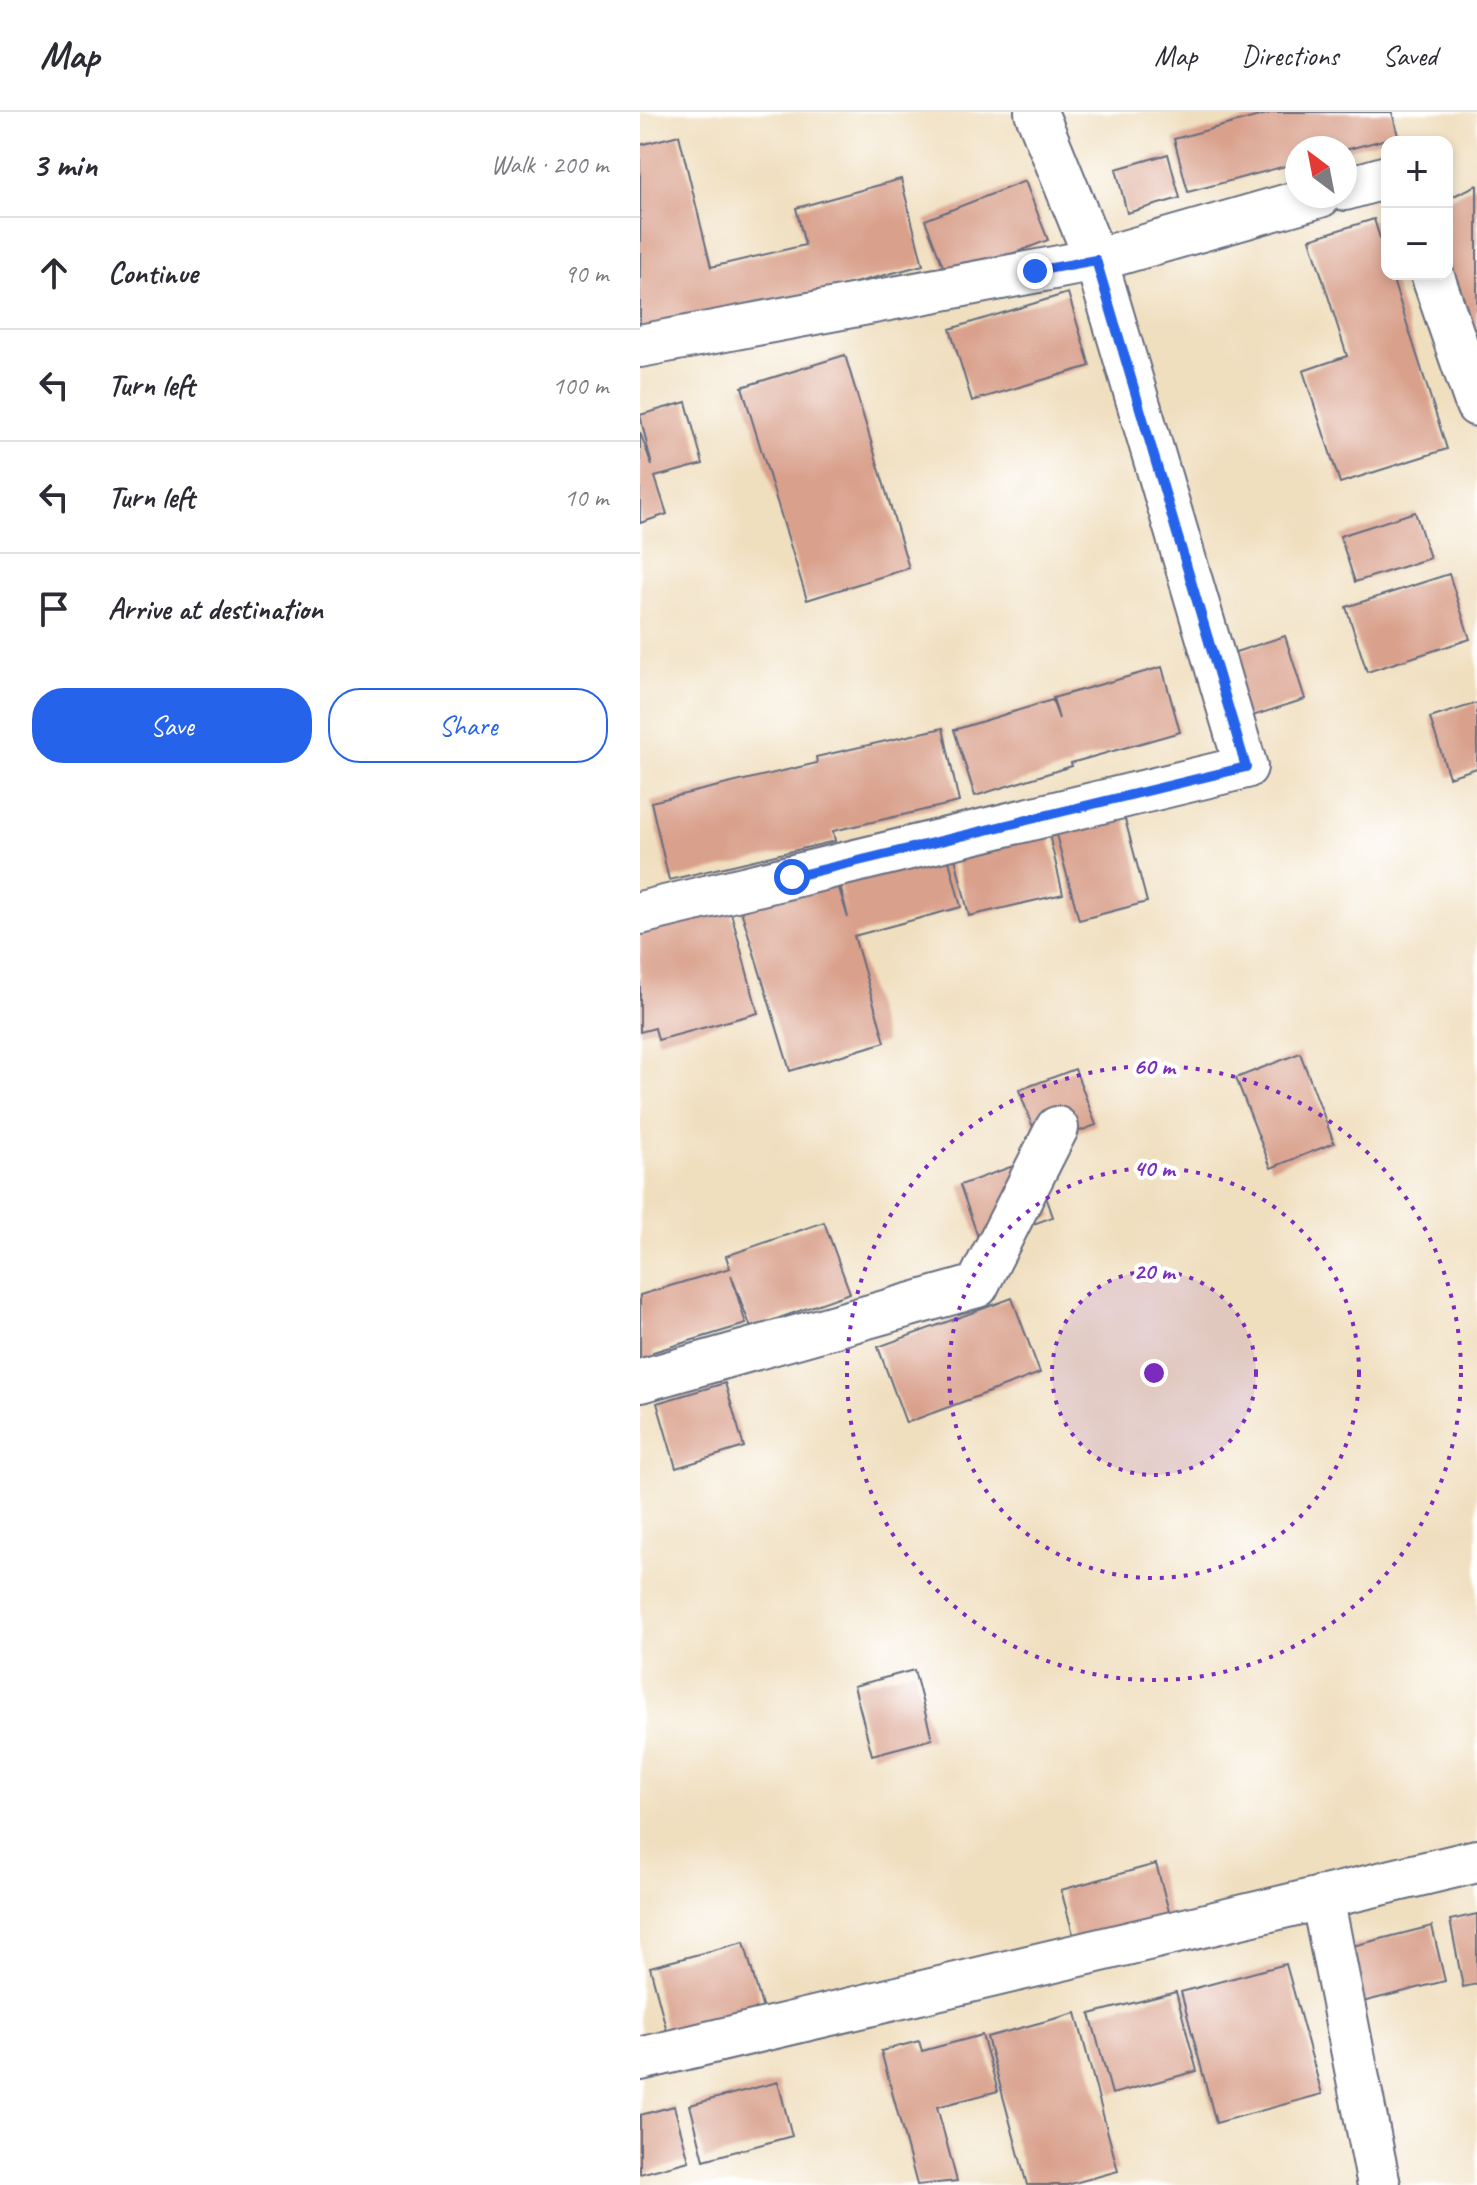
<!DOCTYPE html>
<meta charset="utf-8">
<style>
:root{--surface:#fff;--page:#f2f2f3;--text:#2b2b33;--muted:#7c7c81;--line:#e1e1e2;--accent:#2563eb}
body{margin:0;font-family:Caveat,sans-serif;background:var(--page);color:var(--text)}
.controls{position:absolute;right:24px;top:24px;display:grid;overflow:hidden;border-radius:16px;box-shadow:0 4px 12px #0003}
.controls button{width:72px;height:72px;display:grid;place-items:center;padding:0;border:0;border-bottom:2px solid var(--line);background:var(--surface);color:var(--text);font:40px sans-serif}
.compass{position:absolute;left:645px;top:24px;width:72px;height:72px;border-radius:50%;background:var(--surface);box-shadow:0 4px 12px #0003;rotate:328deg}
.stop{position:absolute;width:24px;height:24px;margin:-18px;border:6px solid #2563eb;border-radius:50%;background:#fff}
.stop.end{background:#2563eb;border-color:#fff;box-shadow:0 2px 8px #0008}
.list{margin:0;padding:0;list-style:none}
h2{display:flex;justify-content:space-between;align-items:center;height:104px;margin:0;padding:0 32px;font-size:34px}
h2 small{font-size:26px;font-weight:400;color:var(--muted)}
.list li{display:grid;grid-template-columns:52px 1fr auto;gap:24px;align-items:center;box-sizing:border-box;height:112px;padding:0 32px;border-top:2px solid var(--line)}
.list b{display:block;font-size:30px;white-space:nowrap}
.list em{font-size:26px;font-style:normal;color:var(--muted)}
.actions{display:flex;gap:16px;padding:24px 32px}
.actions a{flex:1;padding:18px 0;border:2px solid var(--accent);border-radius:32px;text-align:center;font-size:28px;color:var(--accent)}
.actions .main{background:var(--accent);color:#fff}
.icon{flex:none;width:44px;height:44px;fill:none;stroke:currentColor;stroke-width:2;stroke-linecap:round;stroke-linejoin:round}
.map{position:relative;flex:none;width:837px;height:2073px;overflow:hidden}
header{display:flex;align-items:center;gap:48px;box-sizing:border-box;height:112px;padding:0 40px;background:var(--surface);border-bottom:2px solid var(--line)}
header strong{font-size:38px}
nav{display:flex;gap:44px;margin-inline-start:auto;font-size:28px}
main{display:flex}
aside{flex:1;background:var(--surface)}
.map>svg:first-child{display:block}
</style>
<header>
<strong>Map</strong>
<nav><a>Map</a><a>Directions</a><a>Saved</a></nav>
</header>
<main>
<aside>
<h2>3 min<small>Walk · 200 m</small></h2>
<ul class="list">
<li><svg class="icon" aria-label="ahead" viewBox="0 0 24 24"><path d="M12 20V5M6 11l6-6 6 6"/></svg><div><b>Continue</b></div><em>90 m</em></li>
<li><svg class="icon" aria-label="left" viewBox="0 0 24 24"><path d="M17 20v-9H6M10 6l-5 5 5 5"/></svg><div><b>Turn left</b></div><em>100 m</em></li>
<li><svg class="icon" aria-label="left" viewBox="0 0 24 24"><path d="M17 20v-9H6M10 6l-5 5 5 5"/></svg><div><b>Turn left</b></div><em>10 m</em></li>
<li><svg class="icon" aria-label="arrive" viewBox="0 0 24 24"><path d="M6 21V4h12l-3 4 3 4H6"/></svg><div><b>Arrive at destination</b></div></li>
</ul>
<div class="actions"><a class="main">Save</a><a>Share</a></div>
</aside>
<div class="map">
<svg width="837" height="2073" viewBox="0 0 837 2073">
<rect width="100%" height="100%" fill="#fff"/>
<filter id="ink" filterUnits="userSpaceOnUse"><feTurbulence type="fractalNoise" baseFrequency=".0125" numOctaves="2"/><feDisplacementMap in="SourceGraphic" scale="16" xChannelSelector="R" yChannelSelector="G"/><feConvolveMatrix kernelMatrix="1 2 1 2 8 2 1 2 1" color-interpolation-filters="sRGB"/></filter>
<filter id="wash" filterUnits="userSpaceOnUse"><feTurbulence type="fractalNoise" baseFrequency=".006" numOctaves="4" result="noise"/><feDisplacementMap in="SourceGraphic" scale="32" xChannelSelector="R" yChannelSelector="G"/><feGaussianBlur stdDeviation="1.8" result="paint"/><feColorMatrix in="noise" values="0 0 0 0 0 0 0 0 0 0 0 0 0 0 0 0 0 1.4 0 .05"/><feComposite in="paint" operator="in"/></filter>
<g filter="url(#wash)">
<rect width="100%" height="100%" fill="#f0dfbf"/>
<g id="blocks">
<path fill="#d9a08b" d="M634,0H752L758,24L705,38L657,36V51L548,80L534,27Z
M39,23L71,155L165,133L156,96L261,67L283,153L0,227V33Z
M528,42L540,86L487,101L476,57Z
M385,69L408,128L308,167L285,108Z
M837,73V246L807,162V87Z
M734,107L747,149V162H751L807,337L700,371L663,259L707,244L670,127Z
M428,181L450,254L332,289L310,217Z
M205,243L269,456L167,488L102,275Z
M46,290L63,352L15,365L27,402L0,411V320L12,354L0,303Z
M775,400L790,446L715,470L700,424Z
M809,462L830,527L727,560L706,495Z
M645,524L665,587L591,611L571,548Z
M522,555L540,620L431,651L432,654L335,684L314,618L412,588L419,607L413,586Z
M837,591V656L809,665L790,606Z
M303,616L319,690L193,719L195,729L29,768L11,690L177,651L176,645Z
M482,696L507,790L439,808L414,715Z
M406,710L423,782L329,804L312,733Z
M306,737L321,795L214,824L245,930L150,959L100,795L196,766L208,806L198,766Z
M90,797L118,901L18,928L15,916L0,920V821Z
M660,941L694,1031L631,1056L596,966Z
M435,957L456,1013L400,1034L379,978Z
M393,1047L413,1105L340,1131L320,1073Z
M184,1110L210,1181L111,1216L91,1163L106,1212L13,1240L15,1250L0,1253V1183L90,1156L86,1144Z
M372,1186L400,1261L266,1311L238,1235Z
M85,1271L104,1335L36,1356L17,1291Z
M274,1558L292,1627L232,1643L214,1574Z
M516,1752L530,1803L435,1829L421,1778Z
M837,1802V1872L823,1875L810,1808Z
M792,1814L805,1869L691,1898L677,1843Z
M104,1830L125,1905L30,1931L10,1855Z
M646,1852L682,1982L576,2011L541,1880Z
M536,1880L557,1959L472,1982L450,1902Z
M436,1901L478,2059L427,2073H387L347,1925Z
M342,1923L358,1979L297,1995L317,2069L277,2073L241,1939L279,1929L282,1939Z
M138,1970L152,2024L64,2048L50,1993Z
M34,1994L49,2049L0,2062V2003Z"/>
</g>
</g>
<g filter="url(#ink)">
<use href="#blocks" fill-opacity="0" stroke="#666d80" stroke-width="2"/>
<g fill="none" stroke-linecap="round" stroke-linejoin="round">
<defs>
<path id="minor" d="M705,77L747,65
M792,162L837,293
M0,234L456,148L680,84
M0,801L606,655L456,148L396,0
M0,1269L337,1174L417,1016
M682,1785L739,2073
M0,1947L837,1749"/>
</defs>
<use href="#minor" stroke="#666d80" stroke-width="46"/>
<use href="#minor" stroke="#fff" stroke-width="42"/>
</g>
</g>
<g fill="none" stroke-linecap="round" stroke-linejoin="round" filter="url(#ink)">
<path stroke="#2563eb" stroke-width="10" d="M152,765L606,655L456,148L395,159"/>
</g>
<circle cx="514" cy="1261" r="102" fill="#7b2cbf" fill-opacity=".12"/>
<g fill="none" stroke="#7b2cbf" stroke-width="4" stroke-dasharray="4 8">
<circle cx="514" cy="1261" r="102"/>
<circle cx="514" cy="1261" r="205"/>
<circle cx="514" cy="1261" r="307"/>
</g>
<circle cx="514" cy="1261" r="12" fill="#7b2cbf" stroke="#fff" stroke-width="4"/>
<g font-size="24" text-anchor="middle" font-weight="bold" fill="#7b2cbf" stroke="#fff" stroke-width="8" stroke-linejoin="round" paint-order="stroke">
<text x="514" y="962">60 m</text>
<text x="514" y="1064">40 m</text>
<text x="514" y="1167">20 m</text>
</g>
</svg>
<div class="controls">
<button>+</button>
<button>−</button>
</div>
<svg class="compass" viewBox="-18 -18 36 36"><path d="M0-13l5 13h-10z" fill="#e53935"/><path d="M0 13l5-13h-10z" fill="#7c7c81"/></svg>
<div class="stop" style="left:152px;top:765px"></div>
<div class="stop end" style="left:395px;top:159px"></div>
</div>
</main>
